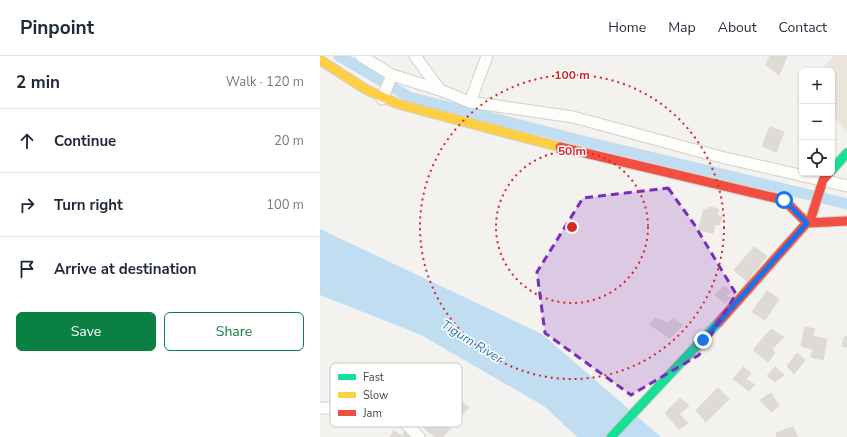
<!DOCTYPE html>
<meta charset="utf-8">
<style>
:root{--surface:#fff;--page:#f6f6f7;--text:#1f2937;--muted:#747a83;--line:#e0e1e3;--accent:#0b8043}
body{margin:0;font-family:"Nunito Sans",sans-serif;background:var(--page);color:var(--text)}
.controls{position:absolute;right:12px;top:12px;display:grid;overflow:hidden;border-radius:6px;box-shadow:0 1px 3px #0004}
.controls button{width:36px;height:36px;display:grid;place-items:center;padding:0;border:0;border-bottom:1px solid var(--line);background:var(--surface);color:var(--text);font:20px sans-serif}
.stop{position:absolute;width:12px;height:12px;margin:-9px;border:3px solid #1a73e8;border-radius:50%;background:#fff}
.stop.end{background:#1a73e8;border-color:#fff;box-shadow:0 1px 4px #0008}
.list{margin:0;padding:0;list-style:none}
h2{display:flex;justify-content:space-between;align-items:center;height:52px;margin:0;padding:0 16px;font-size:17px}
h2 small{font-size:13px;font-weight:400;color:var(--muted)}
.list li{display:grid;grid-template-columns:26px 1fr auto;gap:12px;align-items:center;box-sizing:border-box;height:64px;padding:0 16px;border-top:1px solid var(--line)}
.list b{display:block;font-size:15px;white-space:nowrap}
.list em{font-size:13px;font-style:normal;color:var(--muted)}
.actions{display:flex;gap:8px;padding:12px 16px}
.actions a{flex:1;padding:9px 0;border:1px solid var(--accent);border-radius:6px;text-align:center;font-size:14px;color:var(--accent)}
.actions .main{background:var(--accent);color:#fff}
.icon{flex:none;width:22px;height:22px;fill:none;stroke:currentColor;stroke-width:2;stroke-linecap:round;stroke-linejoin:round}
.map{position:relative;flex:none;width:527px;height:381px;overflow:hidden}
header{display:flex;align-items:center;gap:24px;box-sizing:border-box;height:56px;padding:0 20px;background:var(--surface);border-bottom:1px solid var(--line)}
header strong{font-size:19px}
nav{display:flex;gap:22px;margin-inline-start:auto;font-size:14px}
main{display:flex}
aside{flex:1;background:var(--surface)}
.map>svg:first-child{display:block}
</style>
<header>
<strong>Pinpoint</strong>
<nav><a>Home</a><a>Map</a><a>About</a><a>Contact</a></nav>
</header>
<main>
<aside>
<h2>2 min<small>Walk · 120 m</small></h2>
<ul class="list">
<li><svg class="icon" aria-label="ahead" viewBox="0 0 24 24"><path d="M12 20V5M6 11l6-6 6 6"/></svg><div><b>Continue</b></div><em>20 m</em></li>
<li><svg class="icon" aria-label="right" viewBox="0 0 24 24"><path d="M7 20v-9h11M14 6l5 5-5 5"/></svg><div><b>Turn right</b></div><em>100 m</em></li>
<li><svg class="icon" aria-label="arrive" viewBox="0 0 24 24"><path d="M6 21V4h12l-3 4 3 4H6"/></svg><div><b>Arrive at destination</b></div></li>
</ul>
<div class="actions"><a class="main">Save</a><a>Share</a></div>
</aside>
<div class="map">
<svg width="527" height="381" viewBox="0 0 527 381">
<rect width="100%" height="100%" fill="#f4f2ee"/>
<path fill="#eae5da" d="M514,0H527V76L512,59V15H499Z"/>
<path fill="#c0ddf1" d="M0,173L222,278L341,381H257L224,350L99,278L0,239Z"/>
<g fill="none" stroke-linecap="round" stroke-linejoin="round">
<path stroke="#c0ddf1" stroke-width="11" d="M19,0L89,41L263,85L527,148"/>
</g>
<path fill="#dedbd6" stroke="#dcd9d4" d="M450,0H467L459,19L446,9Z
M450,71L464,76L456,96L442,90Z
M389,151L399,153L397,159L402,161L399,169L395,168L393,177L378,174L384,153L388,154Z
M434,191L447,200L427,225L414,214Z
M404,230L411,236L405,239L411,242L405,247L395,239Z
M447,235L459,243L445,264L432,256Z
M335,262L347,267L353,263L363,269L350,282L329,268Z
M485,271L495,273L492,280L507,283L503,304L491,301L493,293L481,290Z
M451,273L464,281L452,293L455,297L448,306L433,294Z
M524,281H527V291L522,290Z
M477,297L485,304L474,318L467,310Z
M423,311L431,317L426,323L435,329L429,335L413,323Z
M455,311L464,319L455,326L447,320Z
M398,332L409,343L386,366L376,354Z
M451,337L459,350L451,356L440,344Z
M135,342L149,351L135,366L124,357Z
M360,342L369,350L359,358L368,367L359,373L345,357Z
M113,361L131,371L123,381H116L105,373Z
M473,371L478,381H457L456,377Z
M86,374L94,381H70L74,375L82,380Z"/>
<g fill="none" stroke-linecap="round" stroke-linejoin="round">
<defs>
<path id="street" d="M41,0L72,19L120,34
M95,0L120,34L150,46L253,61L397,100L527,130
M62,43L72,19
M150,46L167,0
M0,352L69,354L74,356L99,381"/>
<path id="fast" d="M512,114L527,97
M291,381L399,266"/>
<path id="slow" d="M0,4L47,34L78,48L240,91"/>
<path id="jam" d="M240,91L464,144L487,167L527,165
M399,266L491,162L503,124L509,117"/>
</defs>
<use href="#street" stroke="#d2d0cb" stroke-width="13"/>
<use href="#fast" stroke="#d3cfc5" stroke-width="11"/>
<use href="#slow" stroke="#d3cfc5" stroke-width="11"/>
<use href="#jam" stroke="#d3cfc5" stroke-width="11"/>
<use href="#street" stroke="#fdfdfc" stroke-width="11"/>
<use href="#fast" stroke="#16e098" stroke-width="9"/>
<use href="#slow" stroke="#ffcf43" stroke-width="9"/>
<use href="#jam" stroke="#f24e42" stroke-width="9"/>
</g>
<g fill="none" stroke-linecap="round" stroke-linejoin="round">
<path stroke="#1a73e8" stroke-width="5" d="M383,284L487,167L464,144"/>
</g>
<path fill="#7b2cbf" fill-opacity="0.2" stroke="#7b2cbf" stroke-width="3" stroke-dasharray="8 5" stroke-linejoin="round" d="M348,132L374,168L416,238L379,299L311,339L225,277L217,216L263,142Z"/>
<g fill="none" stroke="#d62828" stroke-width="2" stroke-dasharray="2 4">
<circle cx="252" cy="171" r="76"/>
<circle cx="252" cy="171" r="152"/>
</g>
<g text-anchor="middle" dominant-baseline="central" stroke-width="3" stroke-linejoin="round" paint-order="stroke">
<g font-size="13" font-style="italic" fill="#2e7ab2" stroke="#fff">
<text transform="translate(152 286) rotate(32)">Tigum River</text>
</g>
</g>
<rect x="10" y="307" width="132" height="64" rx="6" fill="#fff" stroke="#c9c7c4" stroke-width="1"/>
<rect x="18" y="318" width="18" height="6" fill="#16e098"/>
<rect x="18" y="336" width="18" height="6" fill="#ffcf43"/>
<rect x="18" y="354" width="18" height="6" fill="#f24e42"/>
<g font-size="11" fill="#4b4439">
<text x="43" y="325">Fast</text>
<text x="43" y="343">Slow</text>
<text x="43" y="361">Jam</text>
</g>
<circle cx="252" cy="171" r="6" fill="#d62828" stroke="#fff" stroke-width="2"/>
<g font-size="12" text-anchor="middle" font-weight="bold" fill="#d62828" stroke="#fff" stroke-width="3" stroke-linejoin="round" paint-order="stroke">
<text x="252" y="23">100 m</text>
<text x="252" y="99">50 m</text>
</g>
</svg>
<div class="controls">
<button>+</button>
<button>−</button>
<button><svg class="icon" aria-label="locate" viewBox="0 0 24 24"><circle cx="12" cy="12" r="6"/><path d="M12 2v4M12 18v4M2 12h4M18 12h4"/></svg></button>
</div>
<div class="stop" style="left:464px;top:144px"></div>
<div class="stop end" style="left:383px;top:284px"></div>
</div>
</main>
